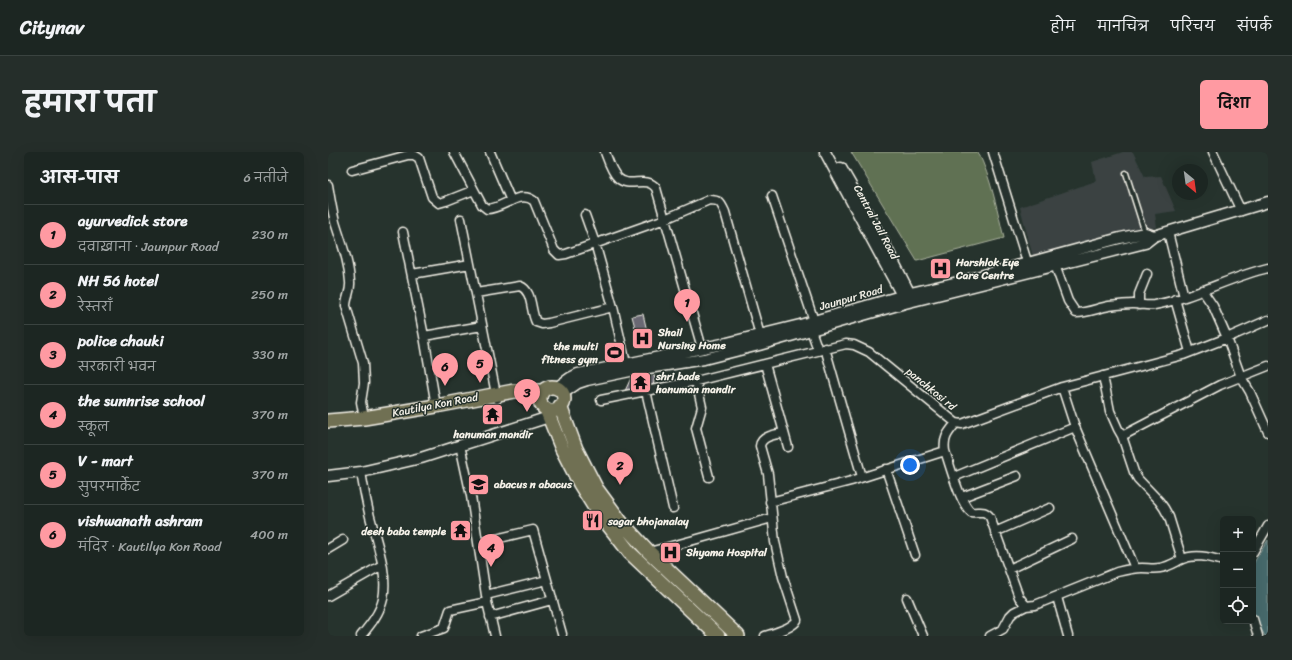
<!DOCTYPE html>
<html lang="hi">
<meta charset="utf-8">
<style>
:root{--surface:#1c2622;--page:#252e2a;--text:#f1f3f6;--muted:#a0a5a5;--line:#3a4340;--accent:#ff9aa2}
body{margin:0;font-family:Sriracha,"Playpen Sans Deva",sans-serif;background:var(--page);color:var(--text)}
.controls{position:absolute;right:12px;bottom:12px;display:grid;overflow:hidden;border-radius:6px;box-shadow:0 4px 16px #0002}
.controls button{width:36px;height:36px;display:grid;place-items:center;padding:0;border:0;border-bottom:1px solid var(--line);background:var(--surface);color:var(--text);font:20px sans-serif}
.compass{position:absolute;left:844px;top:12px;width:36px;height:36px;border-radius:50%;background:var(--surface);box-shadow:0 4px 16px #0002;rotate:151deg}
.you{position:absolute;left:582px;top:313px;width:14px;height:14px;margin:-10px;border:3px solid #fff;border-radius:50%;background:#1a73e8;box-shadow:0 0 0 6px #1a73e833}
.badge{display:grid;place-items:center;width:26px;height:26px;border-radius:50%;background:var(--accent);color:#111;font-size:13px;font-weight:700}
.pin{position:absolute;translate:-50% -33px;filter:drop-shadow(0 1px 2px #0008)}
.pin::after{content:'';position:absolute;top:21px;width:14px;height:12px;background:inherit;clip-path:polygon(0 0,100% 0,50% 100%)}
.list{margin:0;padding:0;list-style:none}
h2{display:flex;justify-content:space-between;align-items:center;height:52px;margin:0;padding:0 16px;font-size:17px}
h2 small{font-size:13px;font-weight:400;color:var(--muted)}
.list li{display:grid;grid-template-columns:26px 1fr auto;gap:12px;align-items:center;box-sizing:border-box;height:60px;padding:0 16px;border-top:1px solid var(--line)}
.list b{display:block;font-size:15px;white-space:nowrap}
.list p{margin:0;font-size:13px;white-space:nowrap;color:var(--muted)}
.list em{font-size:13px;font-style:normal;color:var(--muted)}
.icon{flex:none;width:22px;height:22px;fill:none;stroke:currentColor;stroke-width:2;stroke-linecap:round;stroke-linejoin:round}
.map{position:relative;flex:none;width:940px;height:484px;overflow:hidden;border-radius:6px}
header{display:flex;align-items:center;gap:24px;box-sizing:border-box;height:56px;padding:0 20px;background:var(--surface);border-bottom:1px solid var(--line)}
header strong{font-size:19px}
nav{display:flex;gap:22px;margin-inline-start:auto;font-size:14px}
.intro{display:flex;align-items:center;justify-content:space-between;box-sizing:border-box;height:96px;padding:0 24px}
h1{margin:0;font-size:28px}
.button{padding:10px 18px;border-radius:6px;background:var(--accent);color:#111;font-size:14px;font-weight:700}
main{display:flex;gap:24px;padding:0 24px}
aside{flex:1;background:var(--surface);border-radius:6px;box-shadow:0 4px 16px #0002}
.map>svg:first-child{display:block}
</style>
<header>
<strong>Citynav</strong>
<nav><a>होम</a><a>मानचित्र</a><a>परिचय</a><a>संपर्क</a></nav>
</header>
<div class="intro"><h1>हमारा पता</h1><a class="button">दिशा</a></div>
<main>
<aside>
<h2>आस-पास<small>6 नतीजे</small></h2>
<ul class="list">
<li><span class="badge">1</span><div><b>ayurvedick store</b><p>दवाख़ाना · Jaunpur Road</p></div><em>230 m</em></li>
<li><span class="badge">2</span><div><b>NH 56 hotel</b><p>रेस्तराँ</p></div><em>250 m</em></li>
<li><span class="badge">3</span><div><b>police chauki</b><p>सरकारी भवन</p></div><em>330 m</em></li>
<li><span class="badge">4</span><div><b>the sunnrise school</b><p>स्कूल</p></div><em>370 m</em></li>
<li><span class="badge">5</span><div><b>V - mart</b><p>सुपरमार्केट</p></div><em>370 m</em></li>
<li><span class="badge">6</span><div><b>vishwanath ashram</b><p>मंदिर · Kautilya Kon Road</p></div><em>400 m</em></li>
</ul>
</aside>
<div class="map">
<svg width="940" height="484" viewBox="0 0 940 484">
<rect width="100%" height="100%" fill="#26332d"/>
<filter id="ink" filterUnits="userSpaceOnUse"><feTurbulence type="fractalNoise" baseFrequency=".025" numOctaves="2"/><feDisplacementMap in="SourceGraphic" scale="8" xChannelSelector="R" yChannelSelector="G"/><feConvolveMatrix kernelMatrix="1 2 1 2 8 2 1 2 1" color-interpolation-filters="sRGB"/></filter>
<g filter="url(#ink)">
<path fill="#3a4342" d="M795,0H805L817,25L833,24L848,59L827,62L829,75L705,105L692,55L768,29L764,10Z"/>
<path fill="#607153" stroke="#aab19e" d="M523,0H650C663,26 669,57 676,86L589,109Z"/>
<path fill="#476b6c" stroke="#8ca19e" d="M940,388V484H937L925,462V412Z"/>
<path fill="#6a6773" stroke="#f4f1e8" d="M616,111L618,120L610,122L608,112Z
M315,162L322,192L312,194L304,164Z
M327,224L325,234L296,241L303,226Z
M345,396L348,401L340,406L337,400Z"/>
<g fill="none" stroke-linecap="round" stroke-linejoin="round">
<defs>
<path id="service" d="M798,21L817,81"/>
<path id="minor" d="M126,0L154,53L159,57C175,57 192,37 206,49L226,98L231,103L238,102L337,67L381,48C392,48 393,51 397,60L432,183
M162,0L183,49
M277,0C280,8 283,19 290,26C301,37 318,23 328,36L374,196
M665,0L701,116
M885,0L913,59
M24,18L80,3H86L91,6L104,45L111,51L118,49L146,38
M0,33C2,45 4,58 7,70C13,90 21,109 22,130C23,139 18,146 18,154L35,211L36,231L33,250L36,266
M444,44L486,169
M257,63L267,91L285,155L299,216
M133,67L169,247
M75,80L96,184L108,254
M840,80L856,145
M727,113L740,149L748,161C759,161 770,156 781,154C789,153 797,152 805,152C812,152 819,154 826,153C866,146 901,125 940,116
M84,122L142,112
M874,138L885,154L899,186L913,225L922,240L940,280
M148,141L192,134C205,139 202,158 208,170L214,172L221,171L285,155
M847,147L862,200
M811,153V142L819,122
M483,178L490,198
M96,184L154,174
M497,196L534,325
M437,212L460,295
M775,224L782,259L790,277L794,284L806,320L810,327L831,349L836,356L841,365L854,407
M368,229L374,255L368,276L381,325
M734,235L747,275L807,416
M318,239L345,356
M273,248L368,229L518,192L526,193L541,200L628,271L634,272L734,235L855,203L899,186L940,168
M628,271C620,281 615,286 617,299C622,313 632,352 643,360C651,361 656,357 662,365L691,445L698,454L707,453L789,420C797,418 805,416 814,416C820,416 826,417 832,416C840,415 846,411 852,408C867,401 881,405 895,409
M794,284L892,233L940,214
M132,293L143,344L159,450L167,484
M558,317L587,403
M33,320C36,338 39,355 44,372C50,395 60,422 55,447C52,461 42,473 33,484
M626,325L747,275
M634,345L689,324
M442,350L523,329L617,299
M667,380L722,356
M151,391L205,378L234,482
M0,397L15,388
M321,400L366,388L444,366
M925,400L940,374
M681,417L744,387
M158,443L219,428
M0,444L54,413
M729,445L740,484
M579,446L595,484
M162,465L224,448
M925,467L930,484
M93,484L116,476L122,458L159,450
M437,484C446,481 465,476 469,468L455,425L447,390L440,322L432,294C433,284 448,282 456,281
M662,484L675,477L682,464L686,460L698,454"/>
<path id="tertiary" d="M497,0L577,149
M513,16L555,89L584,146
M228,236L242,226L250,222L399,191L472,173L587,140L630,130L792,86L817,81L826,84
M234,242L250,231L259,228L302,219L376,207L431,193L577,151L817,91L826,84L940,50
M0,324L33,320L93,306L221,265"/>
<path id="trunk" d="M212 247a12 12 0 1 1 24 0a12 12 0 1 1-24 0Z
M232,254L248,297L268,336L293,370L321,400L410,484
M218,257L234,297L252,332L267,356L302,401L390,484
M0,269L36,266L108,254L186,239H215"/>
</defs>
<use href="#service" stroke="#f4f1e8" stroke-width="7"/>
<use href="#minor" stroke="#f4f1e8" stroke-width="11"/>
<use href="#tertiary" stroke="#f4f1e8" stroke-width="13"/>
<use href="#trunk" stroke="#f4f1e8" stroke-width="16"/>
<use href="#service" stroke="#26332d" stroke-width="4"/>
<use href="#minor" stroke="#26332d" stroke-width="8"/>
<use href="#tertiary" stroke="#26332d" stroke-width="10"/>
<use href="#trunk" stroke="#707052" stroke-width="13"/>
</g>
</g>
<defs>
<symbol id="hospital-square" viewBox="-11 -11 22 22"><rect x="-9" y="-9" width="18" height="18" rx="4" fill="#ff9aa2" stroke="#26332d"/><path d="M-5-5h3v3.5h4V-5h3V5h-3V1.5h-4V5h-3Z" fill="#111"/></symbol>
<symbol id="stadium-square" viewBox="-11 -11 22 22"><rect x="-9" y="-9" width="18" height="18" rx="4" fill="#ff9aa2" stroke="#26332d"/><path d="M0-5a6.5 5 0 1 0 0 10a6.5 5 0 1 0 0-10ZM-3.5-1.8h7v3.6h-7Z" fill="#111"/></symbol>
<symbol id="temple-square" viewBox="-11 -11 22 22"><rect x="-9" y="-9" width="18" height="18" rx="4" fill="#ff9aa2" stroke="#26332d"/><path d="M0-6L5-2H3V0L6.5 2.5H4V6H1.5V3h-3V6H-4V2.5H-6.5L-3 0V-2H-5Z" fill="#111"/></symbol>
<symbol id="school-square" viewBox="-11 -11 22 22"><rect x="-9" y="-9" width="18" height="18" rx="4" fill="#ff9aa2" stroke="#26332d"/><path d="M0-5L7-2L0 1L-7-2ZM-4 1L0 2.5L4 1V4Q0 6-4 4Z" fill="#111"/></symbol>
<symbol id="restaurant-square" viewBox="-11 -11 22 22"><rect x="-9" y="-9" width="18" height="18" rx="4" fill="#ff9aa2" stroke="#26332d"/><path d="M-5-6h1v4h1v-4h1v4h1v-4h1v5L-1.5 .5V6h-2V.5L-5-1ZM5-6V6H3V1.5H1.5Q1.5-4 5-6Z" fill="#111"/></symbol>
</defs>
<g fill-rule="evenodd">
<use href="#hospital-square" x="600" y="104" width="25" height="25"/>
<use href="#hospital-square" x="302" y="174" width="25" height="25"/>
<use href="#stadium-square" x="274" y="188" width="25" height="25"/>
<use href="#temple-square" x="300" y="218" width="25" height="25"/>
<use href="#temple-square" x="152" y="250" width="25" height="25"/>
<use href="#school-square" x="138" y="320" width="25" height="25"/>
<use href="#restaurant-square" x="252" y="356" width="25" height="25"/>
<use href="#temple-square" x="120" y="366" width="25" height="25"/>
<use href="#hospital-square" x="330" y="388" width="25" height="25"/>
</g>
<g text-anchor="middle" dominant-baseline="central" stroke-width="3" stroke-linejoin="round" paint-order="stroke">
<g font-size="11" fill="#f4f1e8" stroke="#26332d">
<text transform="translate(548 70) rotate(62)">Central Jail Road</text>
<text transform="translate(523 146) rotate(-16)">Jaunpur Road</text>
<text transform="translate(603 237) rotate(39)">panchkosi rd</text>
<text transform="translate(107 253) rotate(-11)">Kautilya Kon Road</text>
</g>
<g font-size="11" font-weight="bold" fill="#f4f1e8" stroke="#26332d" text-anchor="start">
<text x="628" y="110">Harshlok Eye<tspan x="628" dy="13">Care Centre</tspan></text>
<text x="330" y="180">Shail<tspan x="330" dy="13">Nursing Home</tspan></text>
<text x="270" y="194" text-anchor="end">the multi<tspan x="270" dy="13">fitness gym</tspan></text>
<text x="328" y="224">shri bade<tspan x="328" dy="13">hanuman mandir</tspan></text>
<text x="165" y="282" text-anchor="middle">hanuman mandir</text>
<text x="166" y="332">abacus n abacus</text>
<text x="280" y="369">sagar bhojanalay</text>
<text x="118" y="379" text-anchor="end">deeh baba temple</text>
<text x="358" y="400">Shyama Hospital</text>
</g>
</g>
</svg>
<div class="controls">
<button>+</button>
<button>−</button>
<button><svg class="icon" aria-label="locate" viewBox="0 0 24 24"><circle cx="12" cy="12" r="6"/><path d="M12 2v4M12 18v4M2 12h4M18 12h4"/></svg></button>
</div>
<svg class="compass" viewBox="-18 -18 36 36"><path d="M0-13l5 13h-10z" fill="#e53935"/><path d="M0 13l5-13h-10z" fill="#a0a5a5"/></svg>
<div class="you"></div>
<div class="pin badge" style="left:359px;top:170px">1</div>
<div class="pin badge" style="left:292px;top:333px">2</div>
<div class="pin badge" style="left:199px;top:260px">3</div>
<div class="pin badge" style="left:163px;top:415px">4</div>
<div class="pin badge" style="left:152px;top:231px">5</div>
<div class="pin badge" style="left:117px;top:234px">6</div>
</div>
</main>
